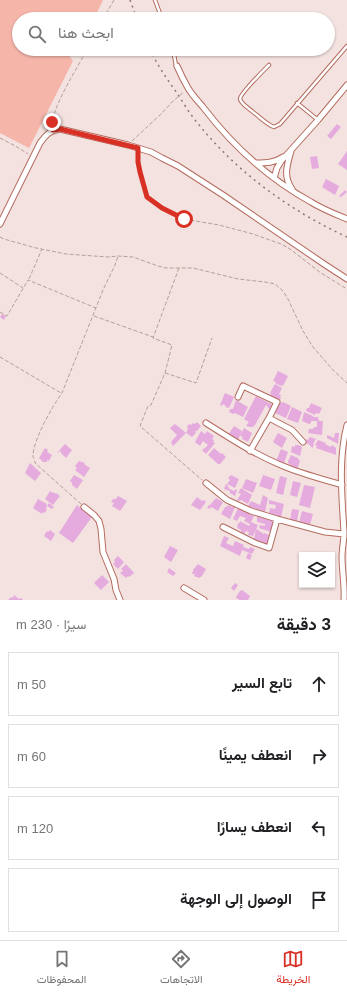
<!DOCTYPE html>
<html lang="ar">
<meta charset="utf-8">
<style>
:root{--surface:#fff;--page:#f2f2f2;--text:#202124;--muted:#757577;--line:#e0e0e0;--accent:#d93025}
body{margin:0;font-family:Helvetica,Vazirmatn,sans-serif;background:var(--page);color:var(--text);direction:rtl}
.controls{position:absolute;right:12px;bottom:12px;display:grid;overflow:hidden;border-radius:0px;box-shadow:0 1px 3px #0004}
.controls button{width:36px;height:36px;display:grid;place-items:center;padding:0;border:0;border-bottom:1px solid var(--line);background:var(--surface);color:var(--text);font:20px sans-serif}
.stop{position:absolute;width:12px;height:12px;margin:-9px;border:3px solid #d93025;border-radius:50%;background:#fff}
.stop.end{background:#d93025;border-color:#fff;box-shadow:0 1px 4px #0008}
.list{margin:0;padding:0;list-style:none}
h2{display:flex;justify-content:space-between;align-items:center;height:52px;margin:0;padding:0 16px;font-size:17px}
h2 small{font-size:13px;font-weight:400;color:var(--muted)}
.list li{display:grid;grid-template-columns:26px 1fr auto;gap:12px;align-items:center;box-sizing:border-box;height:64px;margin:0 8px 8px;padding:0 8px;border:1px solid var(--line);border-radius:0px}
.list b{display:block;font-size:15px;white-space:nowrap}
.list em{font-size:13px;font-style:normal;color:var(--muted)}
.icon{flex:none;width:22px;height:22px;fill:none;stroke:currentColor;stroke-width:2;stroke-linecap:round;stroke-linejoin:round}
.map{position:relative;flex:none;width:347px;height:600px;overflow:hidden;direction:ltr}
.search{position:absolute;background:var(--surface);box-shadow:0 1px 3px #0004;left:12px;right:12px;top:12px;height:44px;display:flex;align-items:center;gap:10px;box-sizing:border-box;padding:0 14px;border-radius:22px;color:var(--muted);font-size:15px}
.sheet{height:340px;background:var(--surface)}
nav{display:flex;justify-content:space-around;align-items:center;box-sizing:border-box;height:56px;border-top:1px solid var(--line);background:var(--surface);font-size:11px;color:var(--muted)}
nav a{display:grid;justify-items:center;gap:2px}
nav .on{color:var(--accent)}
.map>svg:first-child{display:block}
</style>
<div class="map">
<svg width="347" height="600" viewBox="0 0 347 600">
<rect width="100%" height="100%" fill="#f3e2df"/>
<path fill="#f5b5a9" d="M0,0H103L94,19H19V49H71L69,52L70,53V57L73,61L29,148L0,133Z"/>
<path fill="#e5abde" d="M337,124L341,127L331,139L327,136Z
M347,151V170L338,164Z
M317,156L319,168L312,169L310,157Z
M326,179L339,186L335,195L322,187Z
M345,190L347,192L341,197L339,196Z
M2,314L6,316L4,320L0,317Z
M278,371L288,376L283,386L282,385L281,386L275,383L276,382L273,381Z
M275,384L282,388L279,394L281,395L280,397L281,398L280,400L270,396L271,394L270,393Z
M225,393L234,397L229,408L225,407L226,406L223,404L222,406L220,405Z
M256,396L273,405L270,410L266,405L255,425L253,427H250L246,426L249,422L244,419Z
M236,400L248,407L243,417L235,413L233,414L229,412L230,409H233Z
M279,402L282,403L283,402L291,406L286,418L273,412Z
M311,403L322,408L319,414L316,413L315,415L306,411L307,408H309Z
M292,407L302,412L298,423L287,419Z
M304,412L313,416V417H318L319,421H323L322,435L308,433L309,429H313L314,427H317V421H311V423L309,424L302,421Z
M197,422L201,426L197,431H196L195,432L196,433L192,437L186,433L173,446L171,442L177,435L170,428L175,424L186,433L188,429L187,427L189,424L191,425L193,423L195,424Z
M234,426L242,431L238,440L228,435Z
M244,428L252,433L248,442L242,439L243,437L240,436Z
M201,431L205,434L207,431L214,436L212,439L214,440L213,442L215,443L206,454L202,450L204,448V449L208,445L203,441L200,446L195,442Z
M278,433L287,438L282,448L273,442Z
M335,433H339L338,444L327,438V435L334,438Z
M310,437L316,439L314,442L313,448L310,446V445L306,443V439L308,440Z
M318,440L326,443L325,444L331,447L332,445L335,447L336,448V455L316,448L317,446L315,445Z
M65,444L72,450L66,458L61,453V451L57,453Z
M295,445H299L302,447L300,456L291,452L292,446L295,447Z
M45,448L48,450L47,452L52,455L49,461L47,460V462H43L39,458Z
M214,448L221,454L222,453L226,457L220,464H218L208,455Z
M281,449L288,452L284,463L276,461Z
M291,455L298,458L299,460L300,461L297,470L288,463V461Z
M79,461L85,463L84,464L90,468L84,477L75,470L77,468L75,466Z
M30,463L41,473L35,481L25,473Z
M74,475L83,480L77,489L72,485V483L70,481Z
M231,475L239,479L235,488L227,484L230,480L228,478Z
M263,475L275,479L271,490L259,486Z
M280,476L287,478L283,495L276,493Z
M246,479L257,483L253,493L242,488Z
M293,481L301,483L297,497L290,495Z
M226,484L228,485L227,486L229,487L228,488L234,491L236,489L237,490L235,496L230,493V491L224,489Z
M304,485L315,487L310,508L299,505Z
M241,488L252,495L248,504L241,500L238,501L237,500L241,494L238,493Z
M50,491L53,493V492L56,494V493L60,496L53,505L45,499Z
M263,495L268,498L265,512L248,506L251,501L260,505Z
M118,496L127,501L120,511L112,506L114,503L111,502L114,498L115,500Z
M197,497L202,501L204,500L206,502L200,510L191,505Z
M216,498L223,502L218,511L211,507L210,509L207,508L209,505H210L215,499Z
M38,499L47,504L46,506L47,507L46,509H47L45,513L43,512L42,514L33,508Z
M269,500L284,504L281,517L269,514L270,508L275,509L276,505L269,504Z
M49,503L54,507L52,509L47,506Z
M77,505L92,517L73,543L59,533Z
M228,505L232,507L233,506L235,507L230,519L221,514L225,507L228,506Z
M238,508L254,516L251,522L258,525L253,536L248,535L249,532L246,531L244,534L241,532V530L237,528L238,526H237L239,522L240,523V521L249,526L250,524L244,521L246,518L240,516L237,521L233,519Z
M292,509L299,510L297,521L290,520Z
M302,511L313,514L310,525L299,523Z
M257,515L273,520L274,521L271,532L259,528L260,525L265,526V524L257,522Z
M256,529L260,531L259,532H262V533L263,534L264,533L269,535L271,533L268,545L254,539Z
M50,530L55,534L51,541L44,536L47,531L48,532Z
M224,536L229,538L226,543L233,546L235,541L244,545L243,547L249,549L250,547L255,549L252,554L242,550L240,556L220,546Z
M170,546L178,550L171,562L164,557Z
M248,553L252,555L250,560L246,558Z
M118,556L124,562L118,569L113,564L115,562L114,560Z
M126,564L134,573L129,577L128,576L126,578L120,573L123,571L121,569Z
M198,564L206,569L202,576L199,578L197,577H196L194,576L195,574H192L193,571V570Z
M169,568L176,573L173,576L167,572Z
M102,575L109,582L101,590L94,583Z
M235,583L238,585L234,591L231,588Z
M242,590L250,596L248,600H240L236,598V597L240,591Z
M14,595L19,599L21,598L23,600H8L11,597L13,598Z"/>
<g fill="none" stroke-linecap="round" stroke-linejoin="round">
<defs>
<path id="lane" d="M155,0L162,19
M173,49L176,66
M269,65C264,70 240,94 240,99C241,104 250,109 253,112C260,117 266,124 274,127L280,124L347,46
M297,103L318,120"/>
<path id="street" d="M177,66C180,73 184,81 188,88C192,95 198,101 203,107C232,145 269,179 311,202C322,209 335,214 347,219
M291,151C287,166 283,176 292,189
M256,163C266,163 274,163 283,157
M274,178L277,168L282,160L318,120L347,85
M0,224L40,143C46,135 50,130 60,129L128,145L151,152L162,158L178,166L223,195L324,264L347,279
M238,397L243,386L277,402L269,418L250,451
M269,418L292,430L303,442
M206,423C231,439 256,455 283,466C302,474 322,479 342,485
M206,483L227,500L251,511L277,519L325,532L344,534
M84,507L94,515L99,521L101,529L103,552L114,579L116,590L120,600
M223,527L255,543L269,548L277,519
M184,588L204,600
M344,600C345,586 342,571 342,557C342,549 344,541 344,532C342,497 338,460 347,425"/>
</defs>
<use href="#lane" stroke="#b46c5f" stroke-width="4.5"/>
<use href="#street" stroke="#b46c5f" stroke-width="7"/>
<path stroke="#b59f9a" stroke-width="1" stroke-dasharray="4 2" stroke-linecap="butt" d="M103,19L114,0
M53,126C50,109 79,66 87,49
M0,138L17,147L28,154
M132,141L162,113L173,101L184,92
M137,152L140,172L147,197L161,208L184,219L219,225L253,234L281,244L290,249L321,273L347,289
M0,237L4,239L36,248L66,254L108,257L118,256L133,257L158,266L166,268H193L238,279L265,282L275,284L283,291L288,299L303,331L313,347L333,370L347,383
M179,268L153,338L172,345L165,373L151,405L148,406L140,426L202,480
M0,273L23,288
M29,279L42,249
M0,312L7,316L28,280L96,308
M94,316L153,337
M0,357L61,393
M165,373L196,383L212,338
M81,504L35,463C35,462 34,458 33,457C32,442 53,405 62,393L103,290L115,265L118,256"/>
<use href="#lane" stroke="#fff" stroke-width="2.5"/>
<use href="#street" stroke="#fff" stroke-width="5"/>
<path stroke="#907671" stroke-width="1.5" stroke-dasharray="2 4" stroke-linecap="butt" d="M130,0L137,19
M150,49C157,65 167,79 177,93C184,104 191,116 200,126C239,174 291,211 347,237"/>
</g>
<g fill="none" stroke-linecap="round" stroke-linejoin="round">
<path stroke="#d93025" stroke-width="5" d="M52,122L53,130L60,129L138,148V162L140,172L147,197L162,208L184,219"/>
</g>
</svg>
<div class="controls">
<button><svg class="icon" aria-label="layers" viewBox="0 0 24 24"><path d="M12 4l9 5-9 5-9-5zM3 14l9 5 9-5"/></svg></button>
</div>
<div class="stop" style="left:184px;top:219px"></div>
<div class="stop end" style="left:52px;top:122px"></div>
<div class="search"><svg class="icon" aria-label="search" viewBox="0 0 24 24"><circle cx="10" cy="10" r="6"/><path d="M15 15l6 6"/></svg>ابحث هنا</div>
</div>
<section class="sheet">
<h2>3 دقيقة<small>سيرًا · 230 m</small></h2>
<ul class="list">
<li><svg class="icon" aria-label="ahead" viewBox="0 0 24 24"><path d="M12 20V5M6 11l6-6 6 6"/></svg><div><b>تابع السير</b></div><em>50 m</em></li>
<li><svg class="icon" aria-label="right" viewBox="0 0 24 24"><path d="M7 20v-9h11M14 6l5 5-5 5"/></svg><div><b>انعطف يمينًا</b></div><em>60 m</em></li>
<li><svg class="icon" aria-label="left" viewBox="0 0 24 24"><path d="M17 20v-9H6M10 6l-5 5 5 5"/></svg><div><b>انعطف يسارًا</b></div><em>120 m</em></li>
<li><svg class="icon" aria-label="arrive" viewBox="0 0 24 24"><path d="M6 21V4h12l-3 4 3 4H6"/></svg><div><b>الوصول إلى الوجهة</b></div></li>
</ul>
</section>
<nav>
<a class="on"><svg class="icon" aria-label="map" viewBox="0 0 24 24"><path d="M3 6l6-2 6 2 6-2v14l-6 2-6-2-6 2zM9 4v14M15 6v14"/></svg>الخريطة</a>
<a><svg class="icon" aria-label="directions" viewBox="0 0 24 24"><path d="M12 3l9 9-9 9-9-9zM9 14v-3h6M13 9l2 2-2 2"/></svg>الاتجاهات</a>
<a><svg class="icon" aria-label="saved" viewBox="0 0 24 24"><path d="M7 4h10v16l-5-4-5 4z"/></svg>المحفوظات</a>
</nav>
